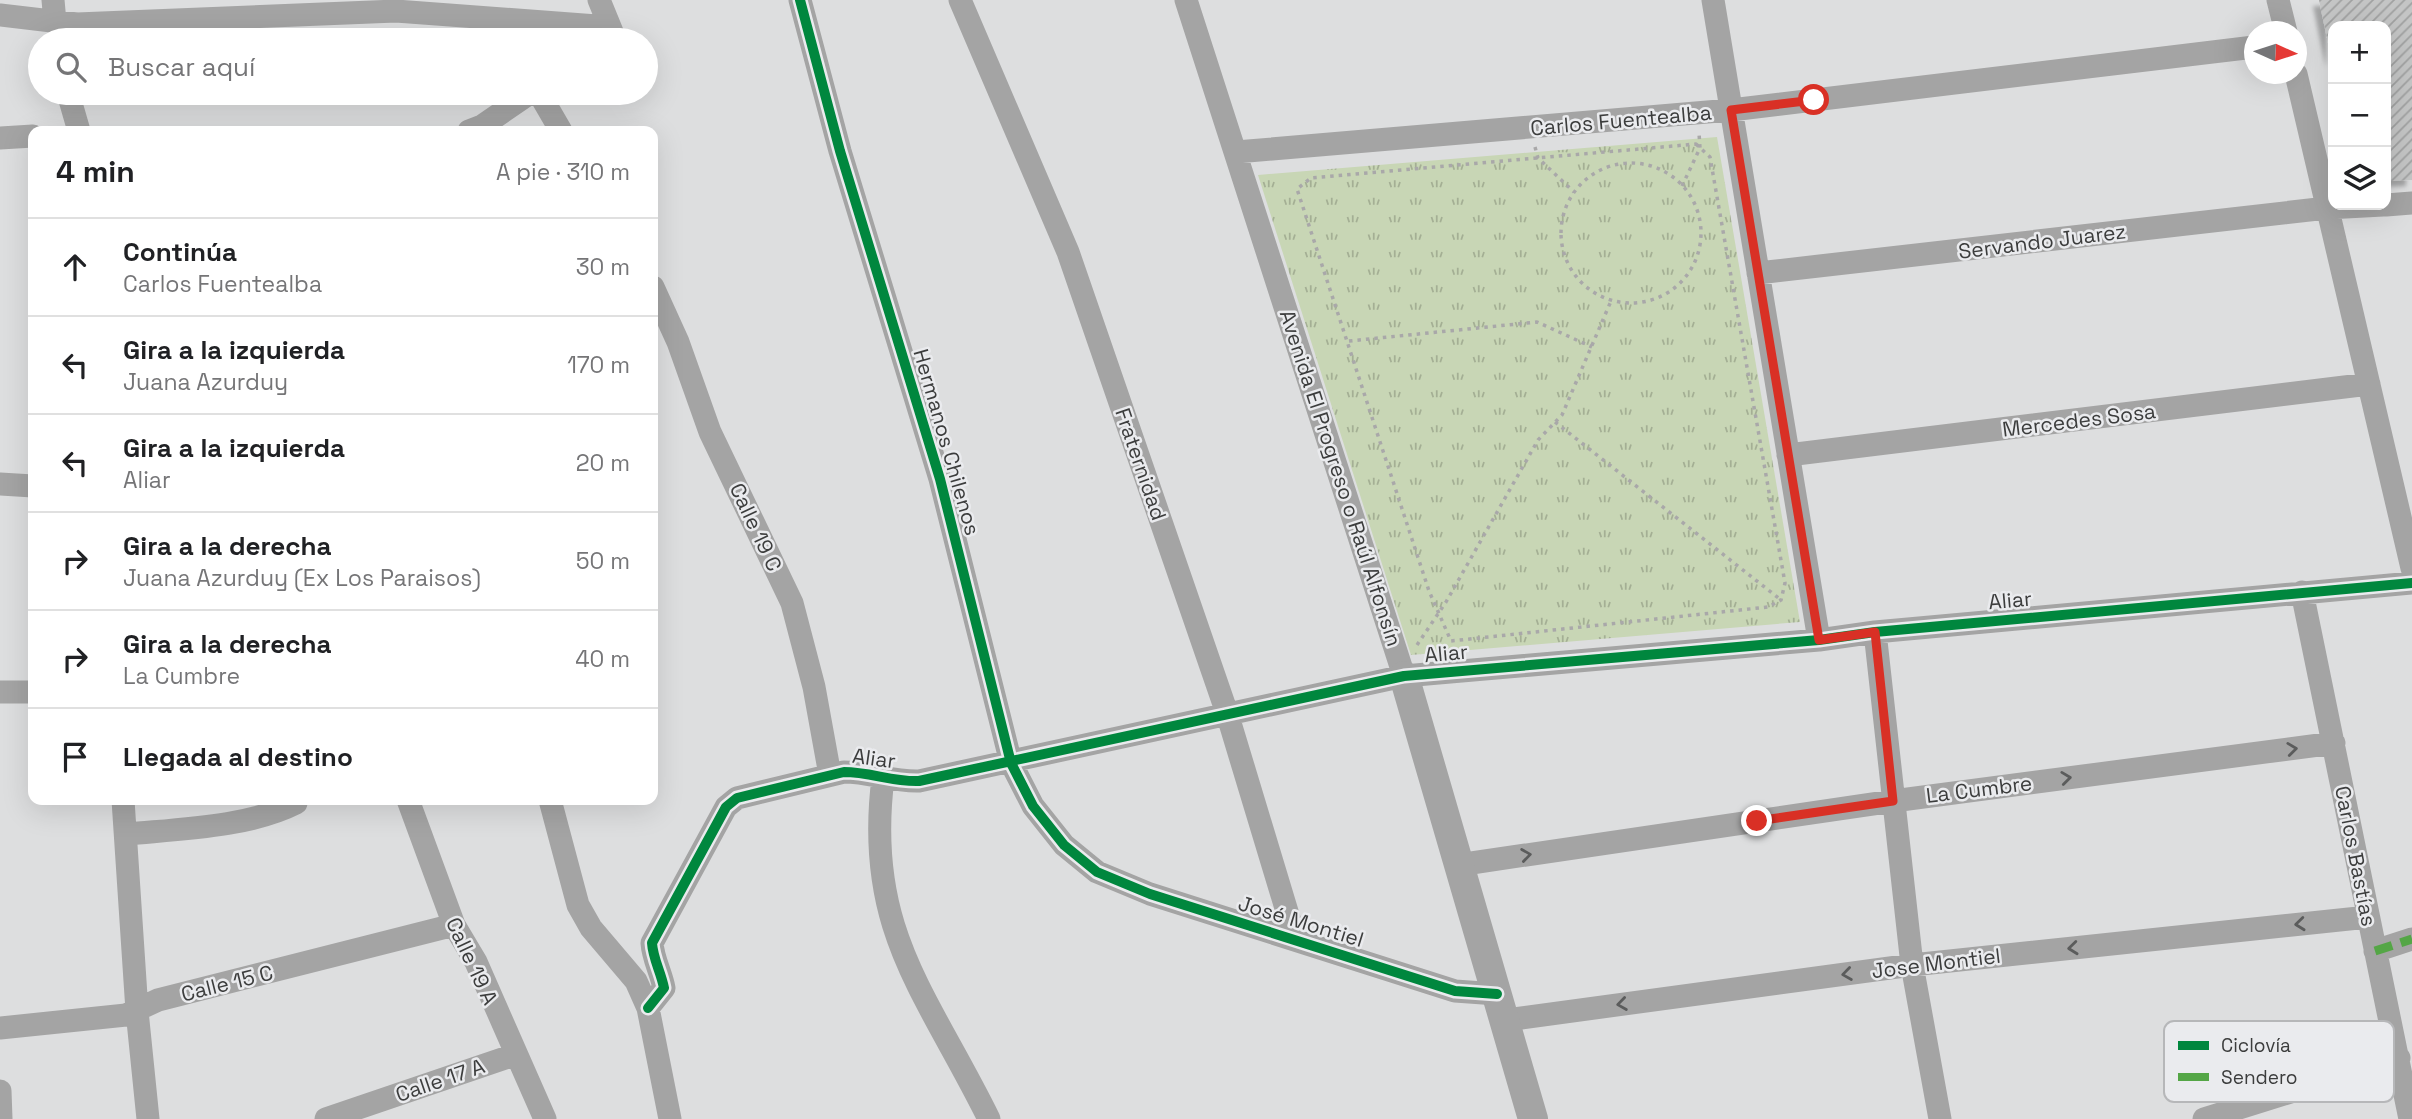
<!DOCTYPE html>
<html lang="es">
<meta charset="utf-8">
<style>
:root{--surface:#fff;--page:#f6f6f6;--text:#202124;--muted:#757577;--line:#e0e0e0}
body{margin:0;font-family:"Space Grotesk",sans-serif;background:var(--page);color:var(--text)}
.controls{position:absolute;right:21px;top:21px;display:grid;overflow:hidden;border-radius:14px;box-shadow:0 7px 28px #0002}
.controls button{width:63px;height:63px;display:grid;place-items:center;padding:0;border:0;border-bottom:2px solid var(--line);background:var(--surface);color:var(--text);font:35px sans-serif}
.compass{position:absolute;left:2244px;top:21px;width:63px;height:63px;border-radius:50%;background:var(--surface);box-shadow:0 7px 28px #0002;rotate:93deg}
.stop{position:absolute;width:21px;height:21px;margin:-16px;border:5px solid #d93025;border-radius:50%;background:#fff}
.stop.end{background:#d93025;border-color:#fff;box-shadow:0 2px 7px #0008}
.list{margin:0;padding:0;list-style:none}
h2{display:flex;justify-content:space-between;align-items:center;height:91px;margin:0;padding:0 28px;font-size:30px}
h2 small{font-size:23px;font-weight:400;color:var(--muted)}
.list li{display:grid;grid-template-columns:46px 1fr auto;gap:21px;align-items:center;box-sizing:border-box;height:98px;padding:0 28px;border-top:2px solid var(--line)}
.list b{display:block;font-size:26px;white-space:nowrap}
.list p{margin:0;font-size:23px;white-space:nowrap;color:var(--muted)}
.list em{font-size:23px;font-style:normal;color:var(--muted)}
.icon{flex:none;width:38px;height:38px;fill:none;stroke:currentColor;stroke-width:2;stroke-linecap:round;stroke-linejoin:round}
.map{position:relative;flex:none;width:2412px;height:1119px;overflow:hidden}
.search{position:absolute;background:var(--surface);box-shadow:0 7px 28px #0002;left:28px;top:28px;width:630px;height:77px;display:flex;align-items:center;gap:18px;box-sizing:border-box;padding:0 24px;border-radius:38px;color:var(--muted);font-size:26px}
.panel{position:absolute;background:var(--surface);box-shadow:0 7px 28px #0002;left:28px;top:126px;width:630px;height:679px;border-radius:14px}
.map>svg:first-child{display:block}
</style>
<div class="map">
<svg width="2412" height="1119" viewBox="0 0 2412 1119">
<defs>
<pattern id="park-tufts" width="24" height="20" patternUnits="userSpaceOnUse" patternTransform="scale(1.75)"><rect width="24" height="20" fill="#c8d6b5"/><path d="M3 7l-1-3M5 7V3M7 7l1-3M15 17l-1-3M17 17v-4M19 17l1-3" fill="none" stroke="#a4af94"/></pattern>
<pattern id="building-hatch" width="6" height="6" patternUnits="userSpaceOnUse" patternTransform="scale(1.75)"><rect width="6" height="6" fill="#c4c5c5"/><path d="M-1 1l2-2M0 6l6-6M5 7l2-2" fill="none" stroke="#a0a1a1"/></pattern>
<filter id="shadow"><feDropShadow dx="-6" dy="6" stdDeviation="2" flood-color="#0004"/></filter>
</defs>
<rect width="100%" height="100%" fill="#dddedf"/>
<path fill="url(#park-tufts)" d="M1717,137L1800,622L1411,655L1258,175Z"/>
<path fill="url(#building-hatch)" filter="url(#shadow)" d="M2319,0H2412V180L2386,181V26H2333L2332,62Z"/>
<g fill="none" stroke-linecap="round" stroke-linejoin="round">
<path stroke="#a9a8a9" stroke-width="3.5" stroke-dasharray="3.5 5" stroke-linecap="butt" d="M1696,144L1710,157L1785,583L1781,600L1768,607L1451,641L1429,591L1297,189L1311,178Z
M1535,147L1538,158L1574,192
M1561 233a70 70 0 1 1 140 0a70 70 0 1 1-140 0Z
M1682,186L1700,148L1699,133
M1349,341L1537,322L1592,347
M1555,422L1781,600
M1417,645L1446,602L1538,440L1562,415L1611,301"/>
<path stroke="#a4a4a4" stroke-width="23" d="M53,0L55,22
M599,0L615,39
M800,0L840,151L940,479L1011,763L1033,806L1064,845L1097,872L1150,894L1455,991L1497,994
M960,0L1068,252L1227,713L1295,938
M1186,0L1404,676
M1713,0L1819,640
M2278,0L2286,32
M0,15L77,24L396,11L610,27
M2296,74L2412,568
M68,93L79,131
M539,93L561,131
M469,131L482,126L530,93
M0,138L33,136
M1236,152L1731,110L2254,47
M2386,205L2412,203
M1758,273L2327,208L2383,205
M653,287L678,342L710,432L792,603L814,687L830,775
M1788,455L2369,384
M0,484L33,486
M2302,592L2410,1119
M1875,632L1912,965L1940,1119
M0,692H33
M883,778C864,930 927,993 989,1119
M123,800L137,1011L148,1119
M408,800L454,925L476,962L545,1119
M550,800L578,905L591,928L636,981L648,1008L670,1119
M128,834C180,829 249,827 296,803V800
M1458,865L1893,801L2334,743
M2375,951L2412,939
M648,1008L664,988C661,972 653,959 652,943L726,807L737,798L844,772C870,772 893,782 919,781L1404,676L1819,640L1875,632L2412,583
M1506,1020L1912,965L2368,917
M0,1028L126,1015L158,1000L454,925
M0,1091L1,1119
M326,1119L514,1055
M2204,1119L2399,1058"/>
<path stroke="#a4a4a4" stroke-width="30" d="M1404,676L1533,1119"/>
<path stroke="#54a646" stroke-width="9" stroke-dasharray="18 9" stroke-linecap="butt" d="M2375,951L2412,939"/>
<defs>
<path id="cycleway" d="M800,0L840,151L940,479L1011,763L1033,806L1064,845L1097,872L1150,894L1455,991L1497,994
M648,1008L664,988C661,972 653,959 652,943L726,807L737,798L844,772C870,772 893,782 919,781L1404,676L1819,640L1875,632L2412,583"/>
</defs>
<use href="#cycleway" stroke="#eaebee" stroke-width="15"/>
<use href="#cycleway" stroke="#00873e" stroke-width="10"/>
</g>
<defs><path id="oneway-chevron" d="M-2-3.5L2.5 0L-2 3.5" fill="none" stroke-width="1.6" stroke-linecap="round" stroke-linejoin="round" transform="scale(1.75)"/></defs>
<g stroke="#5b5c5c">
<use href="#oneway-chevron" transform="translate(2292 749) rotate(-7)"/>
<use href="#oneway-chevron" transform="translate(2066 778) rotate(-7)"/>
<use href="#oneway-chevron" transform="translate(1526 855) rotate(-8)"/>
<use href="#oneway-chevron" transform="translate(2300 924) rotate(174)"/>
<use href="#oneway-chevron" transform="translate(2073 948) rotate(174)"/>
<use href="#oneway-chevron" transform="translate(1847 974) rotate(172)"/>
<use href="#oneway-chevron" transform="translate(1622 1004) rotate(172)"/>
</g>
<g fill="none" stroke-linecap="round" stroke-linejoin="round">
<path stroke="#d93025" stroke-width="9" d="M1757,821L1893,801L1875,632L1819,640L1731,110L1814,100"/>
</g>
<g text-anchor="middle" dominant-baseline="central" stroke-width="5" stroke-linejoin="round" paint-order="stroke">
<g font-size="21" fill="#3c3d3d" stroke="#eaebee">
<text transform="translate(1621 120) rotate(-5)">Carlos Fuentealba</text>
<text transform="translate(2042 241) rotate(-7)">Servando Juarez</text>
<text transform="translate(2079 420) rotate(-7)">Mercedes Sosa</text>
<text transform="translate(947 442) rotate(74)">Hermanos Chilenos</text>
<text transform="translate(1141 464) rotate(71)">Fraternidad</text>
<text transform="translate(1341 478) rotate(72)">Avenida El Progreso o Raúl Alfonsín</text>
<text transform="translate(756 527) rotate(65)">Calle 19 C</text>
<text transform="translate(2010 600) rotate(-5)">Aliar</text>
<text transform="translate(1446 653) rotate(-5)">Aliar</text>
<text transform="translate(874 758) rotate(8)">Aliar</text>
<text transform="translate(1979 789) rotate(-7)">La Cumbre</text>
<text transform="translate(2356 856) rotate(79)">Carlos Bastías</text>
<text transform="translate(1301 921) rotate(17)">José Montiel</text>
<text transform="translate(472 961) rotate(65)">Calle 19 A</text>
<text transform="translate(1936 963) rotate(-7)">Jose Montiel</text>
<text transform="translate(227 983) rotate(-14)">Calle 15 C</text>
<text transform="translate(440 1080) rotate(-19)">Calle 17 A</text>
</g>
</g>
<rect x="2164" y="1021" width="230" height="81" rx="10" fill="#eaebee" stroke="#b6b7b9" stroke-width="2"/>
<rect x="2178" y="1041" width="31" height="9" fill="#00873e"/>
<rect x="2178" y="1073" width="31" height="8" fill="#54a646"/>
<g font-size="19" fill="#3c3d3d">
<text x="2221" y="1052">Ciclovía</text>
<text x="2221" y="1084">Sendero</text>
</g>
</svg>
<div class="controls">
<button>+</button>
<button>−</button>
<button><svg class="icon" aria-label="layers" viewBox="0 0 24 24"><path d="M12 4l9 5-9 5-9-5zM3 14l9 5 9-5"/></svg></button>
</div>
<svg class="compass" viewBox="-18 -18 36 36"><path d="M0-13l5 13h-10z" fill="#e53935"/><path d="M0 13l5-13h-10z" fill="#757577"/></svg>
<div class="stop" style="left:1814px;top:100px"></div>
<div class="stop end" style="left:1757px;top:821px"></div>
<div class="search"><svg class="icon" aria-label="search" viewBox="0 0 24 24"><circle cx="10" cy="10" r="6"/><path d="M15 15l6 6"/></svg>Buscar aquí</div>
<section class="panel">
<h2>4 min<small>A pie · 310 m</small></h2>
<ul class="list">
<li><svg class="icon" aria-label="ahead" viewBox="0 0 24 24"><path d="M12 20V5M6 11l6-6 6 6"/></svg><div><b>Continúa</b><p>Carlos Fuentealba</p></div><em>30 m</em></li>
<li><svg class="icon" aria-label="left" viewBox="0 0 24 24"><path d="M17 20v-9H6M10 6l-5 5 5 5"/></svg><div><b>Gira a la izquierda</b><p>Juana Azurduy</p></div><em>170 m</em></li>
<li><svg class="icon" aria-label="left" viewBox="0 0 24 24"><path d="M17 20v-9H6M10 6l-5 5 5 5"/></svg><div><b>Gira a la izquierda</b><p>Aliar</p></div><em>20 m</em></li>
<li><svg class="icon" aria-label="right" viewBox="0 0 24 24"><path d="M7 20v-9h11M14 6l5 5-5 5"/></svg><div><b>Gira a la derecha</b><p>Juana Azurduy (Ex Los Paraisos)</p></div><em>50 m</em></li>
<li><svg class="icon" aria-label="right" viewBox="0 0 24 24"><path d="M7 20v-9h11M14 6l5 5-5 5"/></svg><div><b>Gira a la derecha</b><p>La Cumbre</p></div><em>40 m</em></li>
<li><svg class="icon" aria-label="arrive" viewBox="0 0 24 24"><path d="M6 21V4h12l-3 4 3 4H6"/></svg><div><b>Llegada al destino</b></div></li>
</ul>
</section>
</div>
